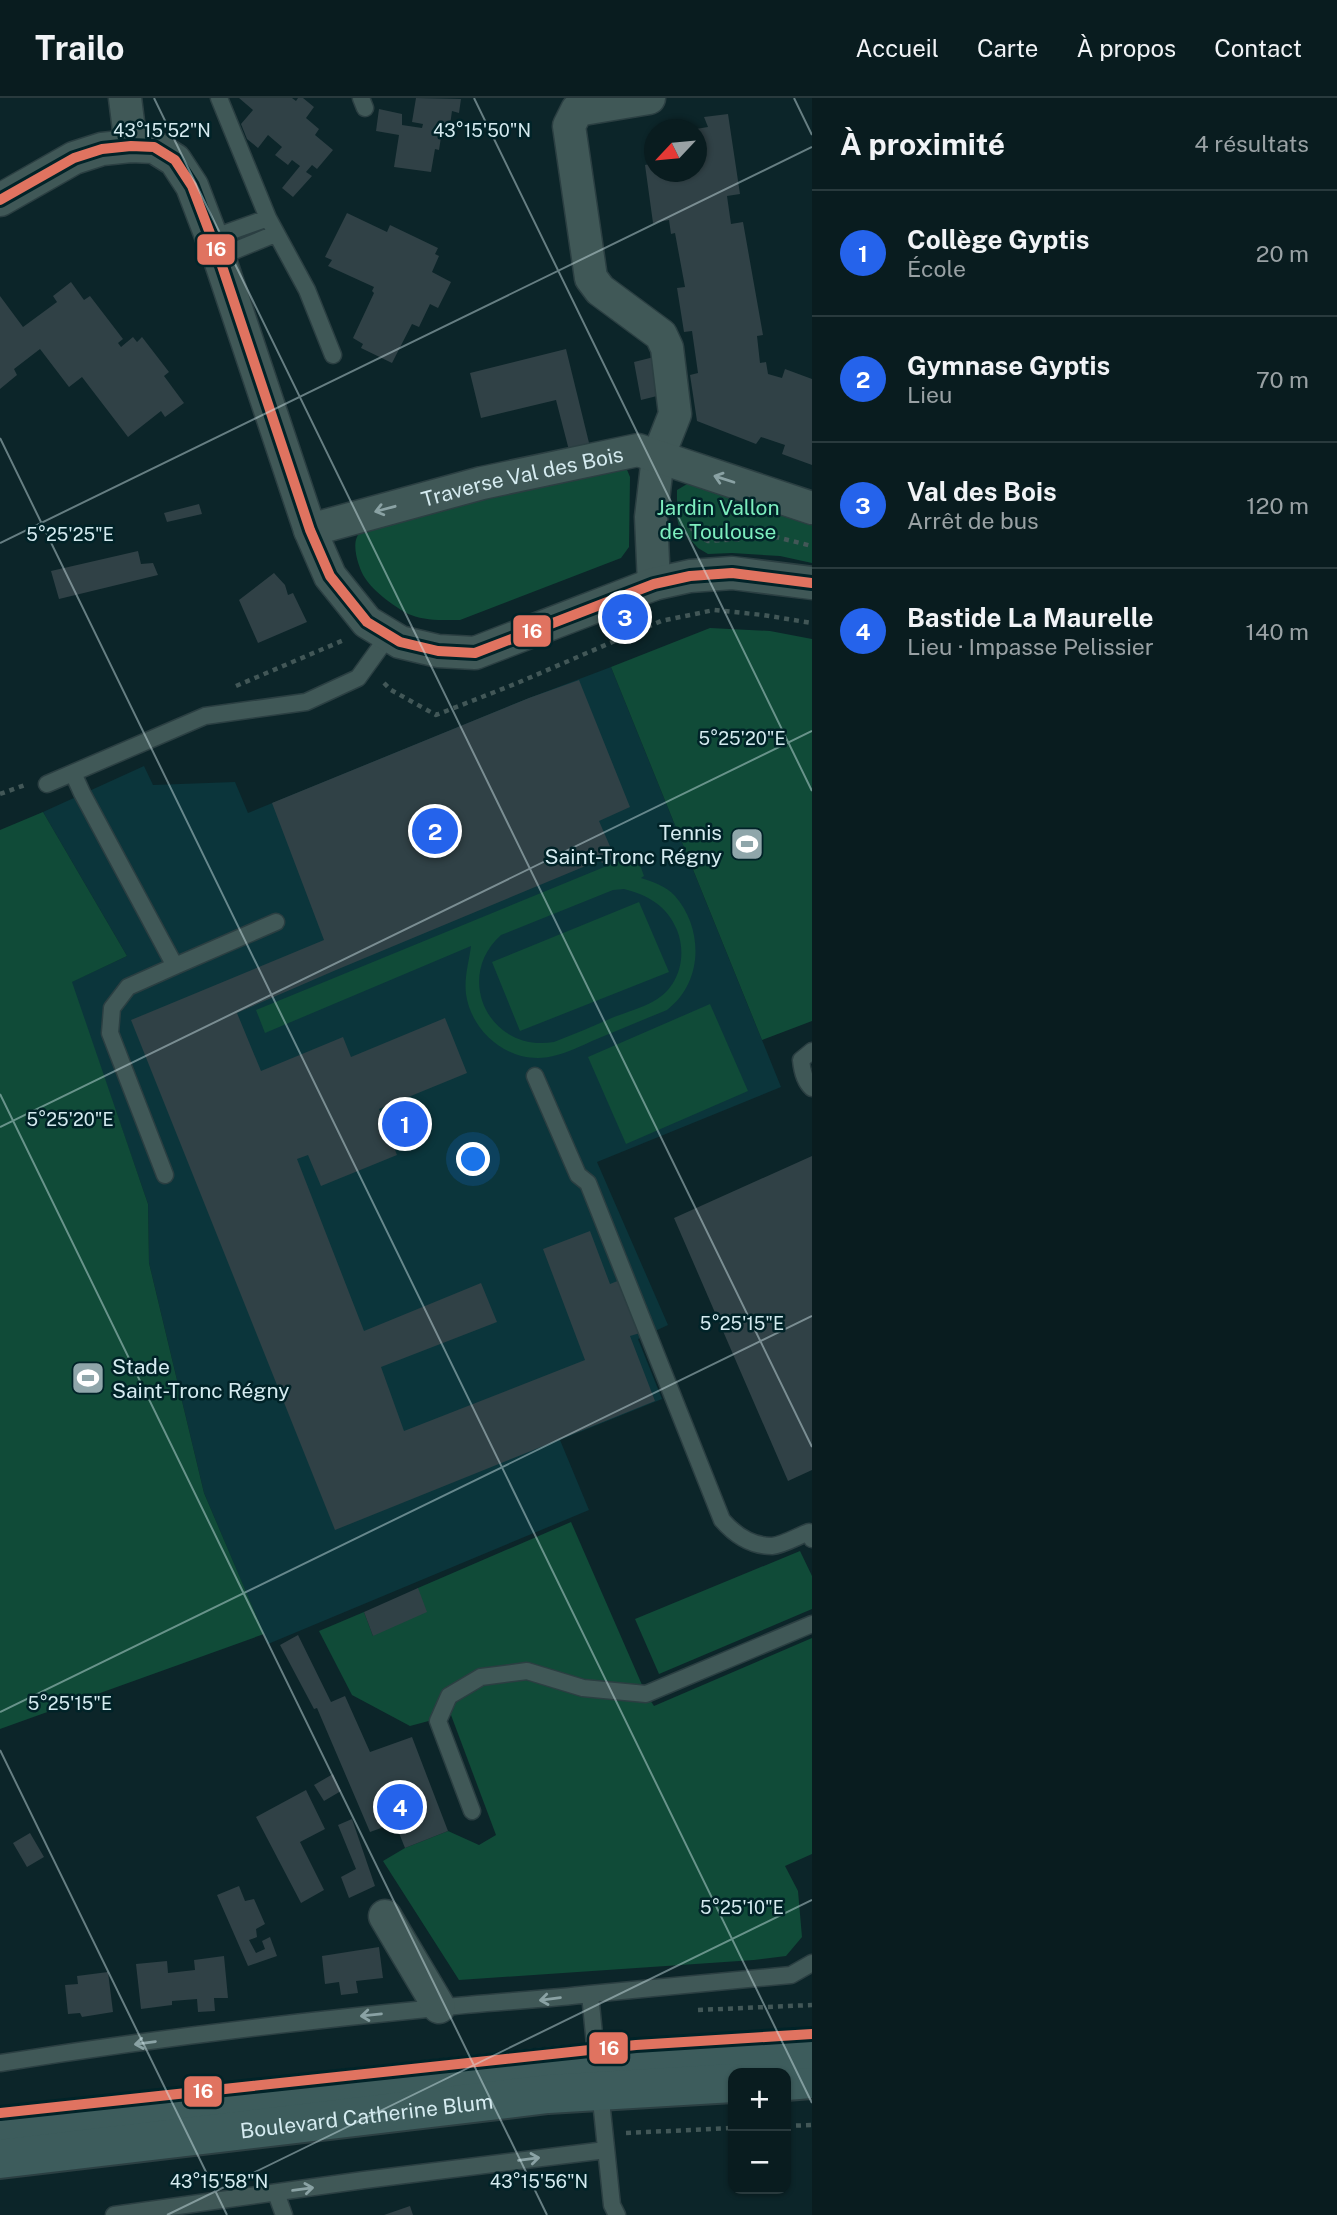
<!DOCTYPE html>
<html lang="fr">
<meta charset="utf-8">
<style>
:root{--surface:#091c1f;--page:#17292c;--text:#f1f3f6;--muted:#99a1a4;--line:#293a3d;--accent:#2563eb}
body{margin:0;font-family:"Public Sans",sans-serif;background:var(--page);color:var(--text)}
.controls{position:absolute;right:21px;bottom:21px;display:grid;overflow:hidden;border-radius:14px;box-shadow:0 2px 5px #0004}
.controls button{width:63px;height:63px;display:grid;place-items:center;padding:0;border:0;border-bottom:2px solid var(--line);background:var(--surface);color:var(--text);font:35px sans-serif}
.compass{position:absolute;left:644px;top:21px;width:63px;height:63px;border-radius:50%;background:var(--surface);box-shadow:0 2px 5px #0004;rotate:244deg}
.you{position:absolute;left:474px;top:1062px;width:24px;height:24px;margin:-18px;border:5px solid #fff;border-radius:50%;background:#1a73e8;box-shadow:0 0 0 10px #1a73e833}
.badge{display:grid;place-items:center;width:46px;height:46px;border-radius:50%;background:var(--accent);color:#fff;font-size:23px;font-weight:700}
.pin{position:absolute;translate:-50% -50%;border:4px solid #fff;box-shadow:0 2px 7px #0006}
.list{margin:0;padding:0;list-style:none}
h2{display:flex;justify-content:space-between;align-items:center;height:91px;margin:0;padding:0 28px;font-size:30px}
h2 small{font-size:23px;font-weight:400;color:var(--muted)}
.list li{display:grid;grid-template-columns:46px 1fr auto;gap:21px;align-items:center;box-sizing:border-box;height:126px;padding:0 28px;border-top:2px solid var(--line)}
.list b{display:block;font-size:26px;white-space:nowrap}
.list p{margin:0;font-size:23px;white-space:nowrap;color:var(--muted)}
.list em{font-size:23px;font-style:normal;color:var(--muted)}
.map{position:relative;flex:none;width:812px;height:2117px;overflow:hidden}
header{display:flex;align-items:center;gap:42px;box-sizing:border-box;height:98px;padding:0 35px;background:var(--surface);border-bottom:2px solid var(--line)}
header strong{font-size:33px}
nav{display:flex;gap:38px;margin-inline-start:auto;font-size:24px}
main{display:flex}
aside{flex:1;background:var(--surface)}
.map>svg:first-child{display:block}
</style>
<header>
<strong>Trailo</strong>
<nav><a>Accueil</a><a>Carte</a><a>À propos</a><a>Contact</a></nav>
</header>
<main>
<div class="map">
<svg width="812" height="2117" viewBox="0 0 812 2117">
<rect width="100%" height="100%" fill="#0c2529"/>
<path fill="#0b353b" d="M611,569L781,989L597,1064L668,1227L638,1241L662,1301L560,1342L589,1412L268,1546L204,1395L149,1165L148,1106L71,884L127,858L43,714L144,668L153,687L235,684L248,715L529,600Z"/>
<path fill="#104b38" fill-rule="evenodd" d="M623,362L630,379L629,449L621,460L460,522C444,522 426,523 411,517C398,512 372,492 365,480C359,471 352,449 357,439C361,429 379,422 387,416Z
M699,379L812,418V465L780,458L732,455L708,456L698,450L679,429L677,420V392Z
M710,530L770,533L812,541V923L762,942L611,569Z
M43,714L127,858L72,884L148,1106L149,1165L204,1395L264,1536L0,1631V732Z
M636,756L644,778L641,780C653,784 666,788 675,798C704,831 703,885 667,912C642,922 617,933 592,943C581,948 569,954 557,957C515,970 472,938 466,896C464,879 469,864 471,848L265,935L256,912ZM624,791C648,797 667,808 677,832C687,857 680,889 654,903C642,910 627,914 614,919C594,928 574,936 554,944C490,955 453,880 501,837L613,792Z
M639,804L669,874L520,933L492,864Z
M710,906L748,993L626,1046L588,959Z
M571,1424L646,1596L654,1608L812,1540V1756L785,1768L798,1793L802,1839L786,1858L754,1862L459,1882L383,1763L405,1750L448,1733L479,1747L496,1737L451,1617L410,1628L352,1597L319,1533L364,1514L373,1538L418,1490Z
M800,1453L812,1478V1511L659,1576L635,1521Z"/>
<path fill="#304146" d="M239,0H292L296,3L298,0H303L314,9L306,20L319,31L315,37L333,52L317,71L312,67L306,74L312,78L293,99L282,90L300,68L292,62L288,67L275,57L282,49L268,37L258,50L247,41L241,26L253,12Z
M416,0L461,1L459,15L452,13L449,34L442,33L439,52L435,51L431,74L394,69L399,37L376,33L379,11L402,16V27L422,30L423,26L412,24Z
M728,16L740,96L727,98L731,126L743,124L763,237L757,238L760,265L766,264L768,276L782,280L785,271L812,281V367L782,356L785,347L761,339L756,346L697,323L690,277L698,275L692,233L684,234L677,190L685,189L675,135L671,136L669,122L653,125L645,67L654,65V74H696V31L708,29L704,19Z
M347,115L387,134L390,127L438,150L435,156L439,158L432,174L451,184L438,210L430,206L419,229L412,226L392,265L361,250L363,246L353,240L374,195L372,193L374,189L328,168L332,162L325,159Z
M71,184L84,202L90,198L123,241L118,245L121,249L133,239L137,244L142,239L169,274L164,278L184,305L165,319L161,313L128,339L82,279L69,289L40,251L14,271L17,277L0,291V198L23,229L57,204L53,198Z
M566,251L592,357L571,360L556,302L481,320L470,275Z
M654,259L661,297L641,302L634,264Z
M199,406L202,416L167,424L164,415Z
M138,453L141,466L153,465L158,477L59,501L51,473Z
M274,475L285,487L288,497L293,495L307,524L258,545L239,502Z
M579,582L630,709L599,723L615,760L602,765L600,762L336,872L237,915L261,973L343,939L351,959L445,920L467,975L379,1011L397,1057L321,1088L308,1057L297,1061L364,1233L481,1185L497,1224L381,1269L404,1333L585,1262L543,1151L590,1133L610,1186L620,1182L640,1235L630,1238L655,1303L335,1432L131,922L324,842L272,705L529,600Z
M812,1058V1372L788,1383L674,1120Z
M418,1490L427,1514L373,1538L364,1514Z
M298,1537L331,1604L345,1598L370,1654L412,1639L448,1733L405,1750L395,1725L370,1734L317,1610L314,1611L280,1547Z
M333,1676L341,1693L324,1703L314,1687Z
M306,1692L325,1731L300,1744L324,1792L301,1805L256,1719Z
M352,1721L375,1788L349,1800L341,1779L356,1771L338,1727Z
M30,1735L44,1759L27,1769L13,1745Z
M239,1788L245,1803L254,1801L265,1826L256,1831L257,1839L249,1842L256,1855L265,1851L262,1843L270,1839L277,1858L248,1868L217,1797Z
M379,1849L383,1880L356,1883L358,1895L341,1897L339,1884L325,1886L322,1858Z
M224,1858L228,1900H214L215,1913L198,1914L197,1901L172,1903V1907L141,1911L136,1866L167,1863L168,1875L195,1872L194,1862Z
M108,1874L113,1914L82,1919L80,1915L68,1916L65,1887L78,1886L77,1878Z
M410,2108L413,2117H384Z"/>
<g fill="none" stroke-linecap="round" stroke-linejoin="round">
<defs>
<path id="lane" d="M219,0L268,120L307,192L333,257
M361,0L365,10
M212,140L268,120
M219,159L275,136
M73,675L82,695L175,868L128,889L112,910L110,935L165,1077
M47,686L205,618L306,604L358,580L389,537
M175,868L276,824
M812,953L801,962C802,972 804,983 812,990
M535,978L578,1077L588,1085L722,1422C735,1437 751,1448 772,1448C783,1447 798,1438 809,1434L812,1441
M472,1713L438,1623L449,1598L481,1579L527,1573L583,1590L646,1596L812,1526
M590,1896L791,1877L812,1865
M0,1965C145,1942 291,1924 437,1910C488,1904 539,1902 590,1896L597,1967
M600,1993L612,2107L617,2117
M276,2095L284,2117
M114,2117L364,2082L606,2052"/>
<g id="street">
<path d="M125,0L131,48"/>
<path d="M649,0L577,12L569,28L591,180L600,192L661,237L667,250L675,316L658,359L651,419L654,486"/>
<path d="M0,102L74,60L102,51L131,48L154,49L175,62L192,88L219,159L310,432L330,478L367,524L400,544L438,553L475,555L654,486L690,478L732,475L812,485"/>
<path id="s1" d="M310,432L482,385L638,352L812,410"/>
<path d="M385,1818L439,1909"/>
</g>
<g id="secondary">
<path d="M786,1983L812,1981"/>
<path d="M0,2029L565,1968L812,1951"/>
<path id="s2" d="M0,2061L548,1996L733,1985"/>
</g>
</defs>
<use href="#lane" stroke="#2b3f42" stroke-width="19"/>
<use href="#street" stroke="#2b3f42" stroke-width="35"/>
<use href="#secondary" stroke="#2b3f42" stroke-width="42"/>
<path stroke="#425757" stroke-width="4.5" stroke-dasharray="5 5" stroke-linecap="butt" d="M681,436L693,430L702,440L708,443L776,439L812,448
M384,585L391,592L436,617L515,586L661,523L714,512L763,517L812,525
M236,588L344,542
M0,696L25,687
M698,1912L812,1907
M786,2028L812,2027
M626,2035L733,2030"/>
<use href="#lane" stroke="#405857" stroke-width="16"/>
<use href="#street" stroke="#405857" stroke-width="32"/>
<use href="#secondary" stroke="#3d5c5c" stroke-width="38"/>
<defs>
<path id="bus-1" d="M0,102L74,60L102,51L131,48L154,49L175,62L192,88L219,159L310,432L330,478L367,524L400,544L438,553L475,555L654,486L690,478L732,475L812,485
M0,2015L636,1947L812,1936"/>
</defs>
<use href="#bus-1" stroke="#012328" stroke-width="16"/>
<use href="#bus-1" stroke="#e07360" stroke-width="10"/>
</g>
<defs><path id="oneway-shaft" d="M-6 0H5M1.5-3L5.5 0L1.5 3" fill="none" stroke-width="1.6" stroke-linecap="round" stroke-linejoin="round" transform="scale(1.75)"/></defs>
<g stroke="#8aa2a4">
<use href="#oneway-shaft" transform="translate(724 381) rotate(-162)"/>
<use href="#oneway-shaft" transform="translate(385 411) rotate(165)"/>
<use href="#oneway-shaft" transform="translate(550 1901) rotate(173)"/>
<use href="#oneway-shaft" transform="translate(371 1917) rotate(174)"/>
<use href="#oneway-shaft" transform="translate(145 1945) rotate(172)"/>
<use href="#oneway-shaft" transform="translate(529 2061) rotate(-7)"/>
<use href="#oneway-shaft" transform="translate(303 2091) rotate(-8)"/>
</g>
<path fill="none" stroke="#d5ebf0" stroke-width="2" stroke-opacity="0.45" d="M154,0L812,1349M474,0L812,693M794,0L812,37M0,340L812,2005M0,445L812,49M0,996L547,2117M0,1029L812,633M0,1614L812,1218M0,1652L227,2117M167,2117L812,1802"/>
<defs>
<symbol id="stadium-square" viewBox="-11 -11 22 22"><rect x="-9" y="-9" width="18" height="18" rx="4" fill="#8fa6aa" stroke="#012328"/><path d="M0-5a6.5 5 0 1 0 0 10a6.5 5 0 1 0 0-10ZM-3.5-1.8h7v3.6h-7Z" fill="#fff"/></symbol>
</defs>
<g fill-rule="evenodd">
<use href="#stadium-square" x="728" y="727" width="38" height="38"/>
<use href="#stadium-square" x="69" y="1261" width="38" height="38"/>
</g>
<g text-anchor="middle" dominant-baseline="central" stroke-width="5" stroke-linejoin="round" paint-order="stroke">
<g font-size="21" fill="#d5ebf0" stroke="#012328">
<text stroke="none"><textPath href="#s1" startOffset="219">Traverse Val des Bois</textPath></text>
<text stroke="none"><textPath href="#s2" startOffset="369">Boulevard Catherine Blum</textPath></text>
</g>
<g font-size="21" fill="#7deebe" stroke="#012328">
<text x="718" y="409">Jardin Vallon<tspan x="718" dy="24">de Toulouse</tspan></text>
</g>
<g font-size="21" fill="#d5ebf0" stroke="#012328" text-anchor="end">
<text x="722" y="734">Tennis<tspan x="722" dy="24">Saint-Tronc Régny</tspan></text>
<text x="112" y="1268" text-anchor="start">Stade<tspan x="112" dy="24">Saint-Tronc Régny</tspan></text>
</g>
</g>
<g font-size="18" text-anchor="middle" fill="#d5ebf0" stroke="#012328" stroke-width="5" stroke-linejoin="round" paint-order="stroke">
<text x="162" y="39">43°15'52"N</text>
<text x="482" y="39">43°15'50"N</text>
<text x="70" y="443">5°25'25"E</text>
<text x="742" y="647">5°25'20"E</text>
<text x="70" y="1028">5°25'20"E</text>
<text x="742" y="1232">5°25'15"E</text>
<text x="70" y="1612">5°25'15"E</text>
<text x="742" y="1816">5°25'10"E</text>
<text x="219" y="2090">43°15'58"N</text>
<text x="539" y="2090">43°15'56"N</text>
</g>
<g stroke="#012328" stroke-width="2.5">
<rect x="196" y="135" width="40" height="33" rx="7" fill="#e07360"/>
<rect x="512" y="516" width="40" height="34" rx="7" fill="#e07360"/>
<rect x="588" y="1933" width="41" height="34" rx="7" fill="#e07360"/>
<rect x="183" y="1977" width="40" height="33" rx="7" fill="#e07360"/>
</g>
<g font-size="19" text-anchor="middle" font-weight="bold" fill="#fff">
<text x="216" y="158">16</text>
<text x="532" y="540">16</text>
<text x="609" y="1957">16</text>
<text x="203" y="2000">16</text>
</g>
</svg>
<div class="controls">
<button>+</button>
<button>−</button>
</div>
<svg class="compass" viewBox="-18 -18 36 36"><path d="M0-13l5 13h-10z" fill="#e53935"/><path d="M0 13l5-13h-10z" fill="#99a1a4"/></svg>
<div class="you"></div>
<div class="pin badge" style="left:405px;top:1026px">1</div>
<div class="pin badge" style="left:435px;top:733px">2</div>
<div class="pin badge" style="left:625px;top:519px">3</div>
<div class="pin badge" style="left:400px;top:1709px">4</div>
</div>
<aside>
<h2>À proximité<small>4 résultats</small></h2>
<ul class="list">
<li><span class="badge">1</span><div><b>Collège Gyptis</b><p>École</p></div><em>20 m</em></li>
<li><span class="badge">2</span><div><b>Gymnase Gyptis</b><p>Lieu</p></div><em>70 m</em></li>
<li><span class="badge">3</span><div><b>Val des Bois</b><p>Arrêt de bus</p></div><em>120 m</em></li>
<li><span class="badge">4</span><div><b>Bastide La Maurelle</b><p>Lieu · Impasse Pelissier</p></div><em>140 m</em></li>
</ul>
</aside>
</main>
